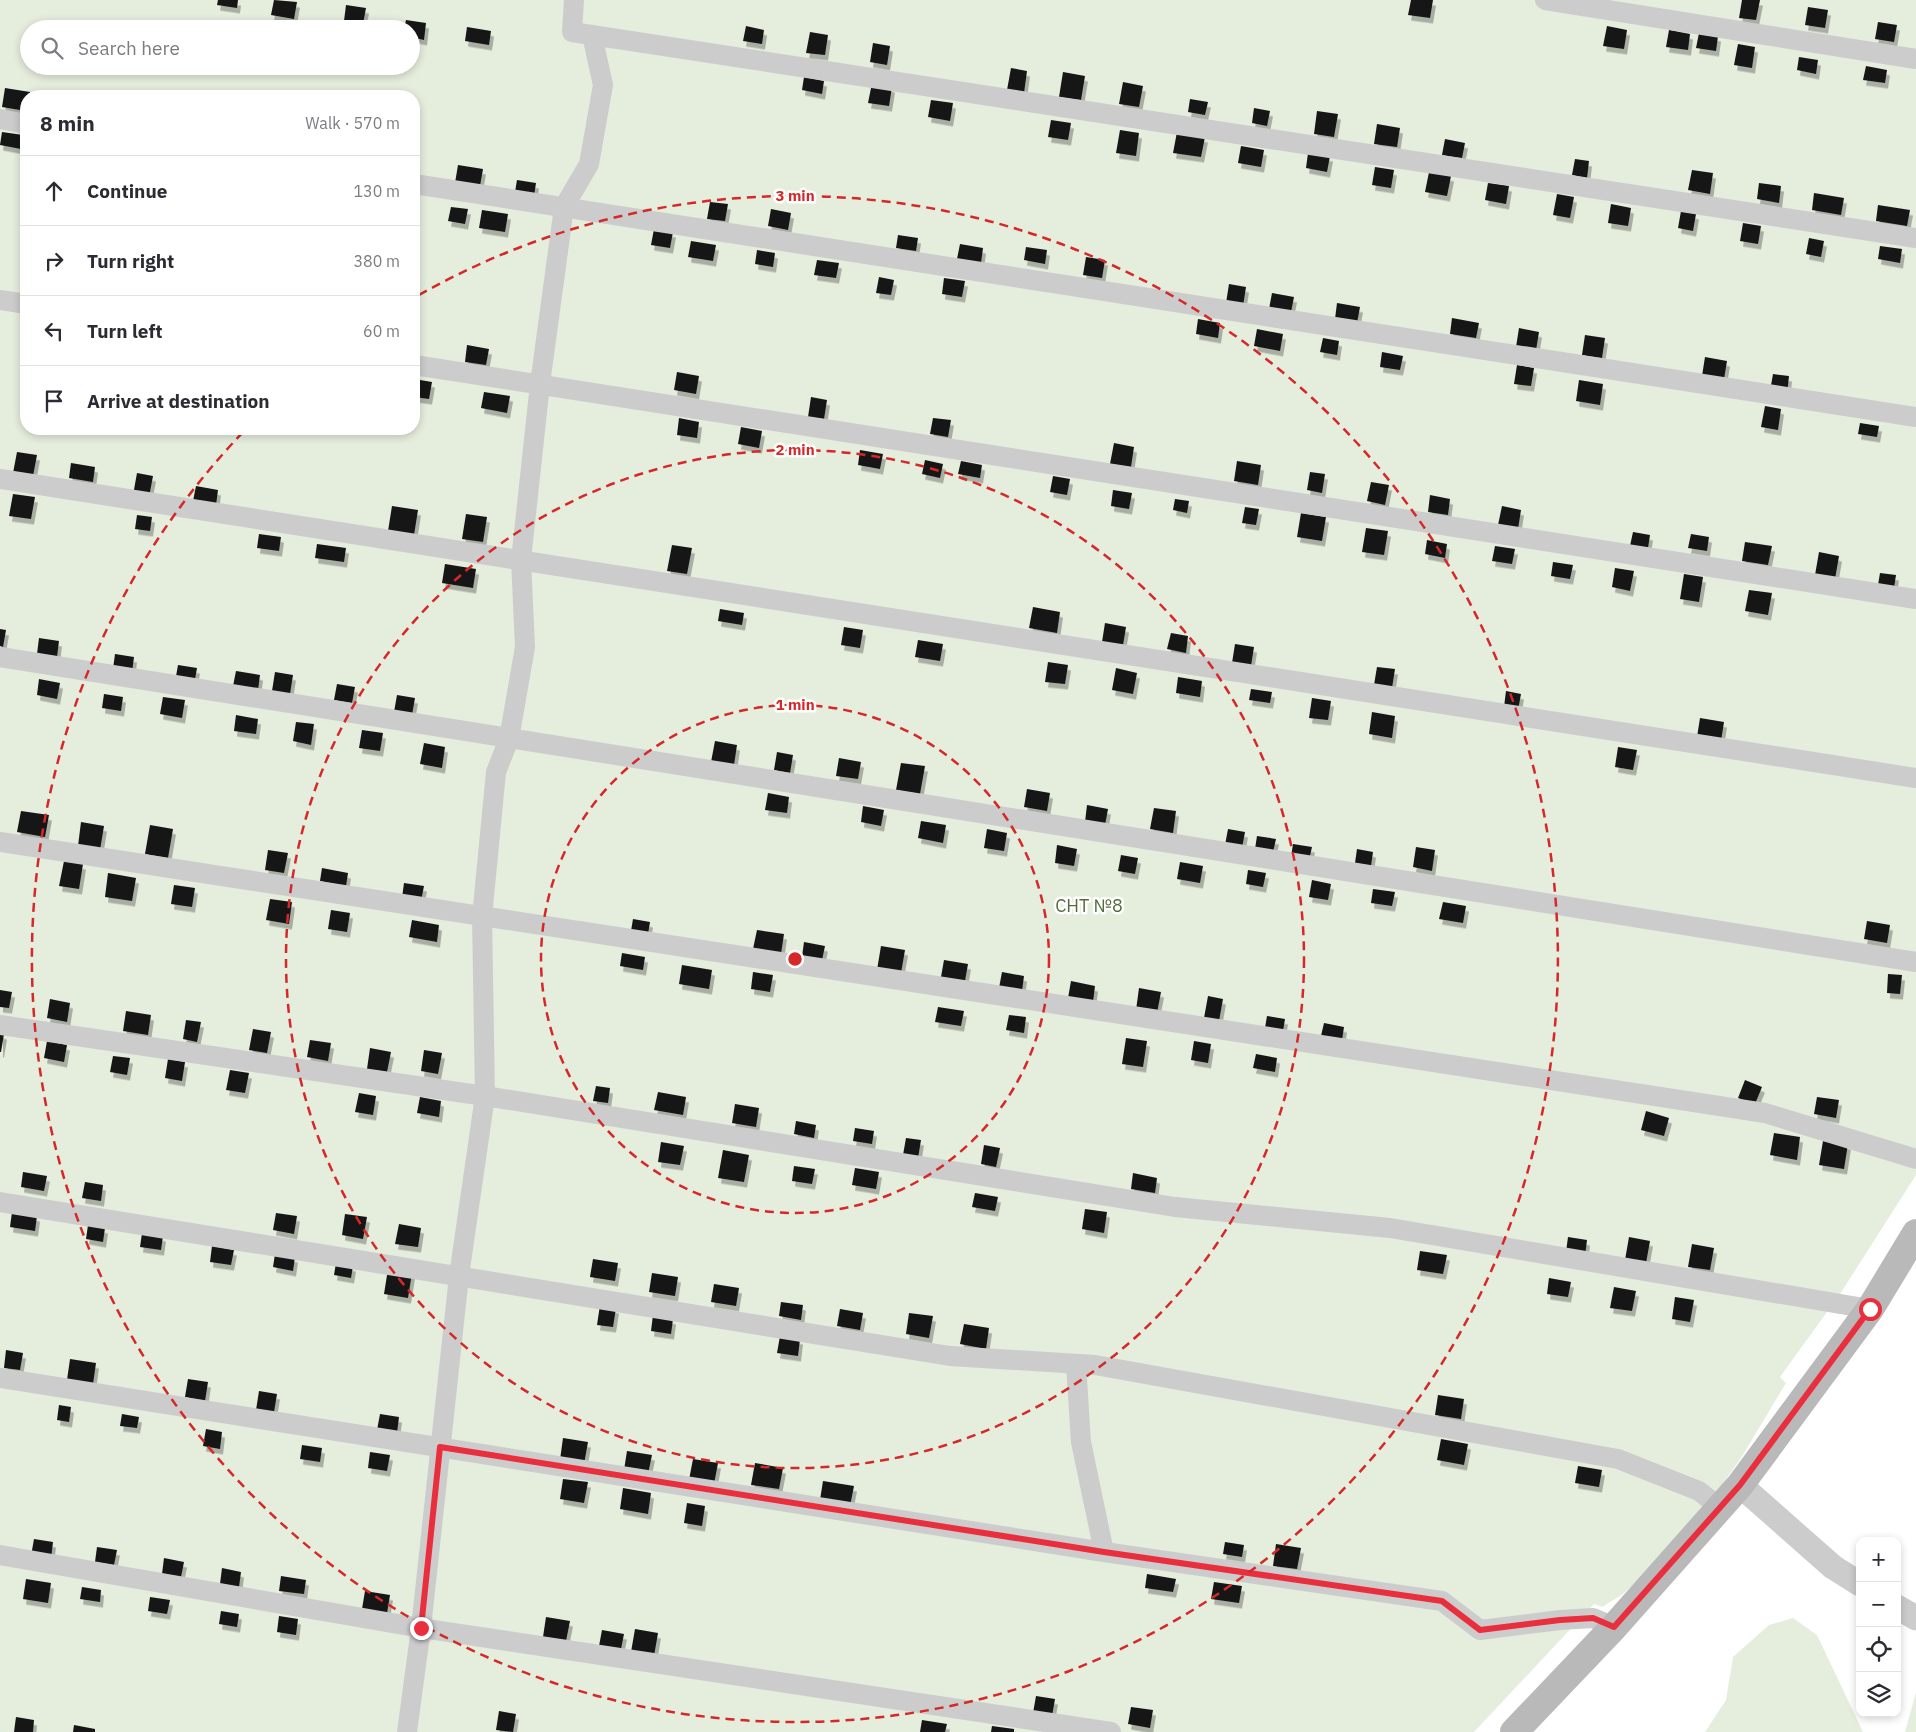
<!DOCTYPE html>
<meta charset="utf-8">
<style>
:root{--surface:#fff;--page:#f2f2f3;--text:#2b2b33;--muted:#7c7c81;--line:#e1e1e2}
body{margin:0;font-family:"IBM Plex Sans",sans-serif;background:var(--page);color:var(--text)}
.controls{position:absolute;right:15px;bottom:15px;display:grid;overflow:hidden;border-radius:10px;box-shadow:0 2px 8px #0003}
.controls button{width:45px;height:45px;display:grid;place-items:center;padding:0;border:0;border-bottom:1px solid var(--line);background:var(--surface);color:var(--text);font:25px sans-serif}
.stop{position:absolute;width:15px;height:15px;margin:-11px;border:4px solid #e92f3d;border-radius:50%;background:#fff}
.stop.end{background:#e92f3d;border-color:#fff;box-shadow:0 1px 5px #0008}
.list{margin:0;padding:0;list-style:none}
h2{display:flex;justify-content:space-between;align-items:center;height:65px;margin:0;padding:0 20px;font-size:21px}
h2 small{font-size:16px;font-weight:400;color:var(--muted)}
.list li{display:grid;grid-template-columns:32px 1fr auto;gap:15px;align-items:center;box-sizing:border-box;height:70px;padding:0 20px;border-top:1px solid var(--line)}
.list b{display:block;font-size:19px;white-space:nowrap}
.list em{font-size:16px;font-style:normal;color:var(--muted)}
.icon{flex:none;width:28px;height:28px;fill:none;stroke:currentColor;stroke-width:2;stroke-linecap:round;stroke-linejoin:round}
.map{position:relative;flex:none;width:1916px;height:1732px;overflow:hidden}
.search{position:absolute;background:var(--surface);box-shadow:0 2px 8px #0003;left:20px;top:20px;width:400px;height:55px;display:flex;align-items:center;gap:12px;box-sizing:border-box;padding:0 18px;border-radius:28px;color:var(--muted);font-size:19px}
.panel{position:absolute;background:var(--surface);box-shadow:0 2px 8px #0003;left:20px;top:90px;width:400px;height:345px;border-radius:20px}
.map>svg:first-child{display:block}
</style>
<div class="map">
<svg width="1916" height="1732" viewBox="0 0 1916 1732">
<defs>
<filter id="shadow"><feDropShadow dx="3" dy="5.5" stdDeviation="0" flood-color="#0004"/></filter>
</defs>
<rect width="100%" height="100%" fill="#fff"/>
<path fill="#e5eddd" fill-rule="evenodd" d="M0,0H1916V1175L1840,1294L1780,1377L1786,1383L1741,1458L1690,1530L1623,1594L1602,1607L1594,1604L1474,1732H0ZM29,29H411V66H29ZM26,96H414V429H26Z
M1793,1618L1817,1635L1863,1732H1705L1726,1700L1733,1657L1769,1625Z
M1916,1692V1732H1905Z"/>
<path fill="#161616" filter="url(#shadow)" d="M218,0H238L237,8L217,5Z
M274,0L297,2L294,19L271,15Z
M1411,0H1433L1430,18L1408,15Z
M1742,0H1760L1756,20L1739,18Z
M346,5L366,8L363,24L344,21Z
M1808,7L1828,10L1825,28L1805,25Z
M406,20L426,23L424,40L411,37V29H404Z
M1878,22L1897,25L1894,42L1875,39Z
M746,26L764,30L762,44L743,41Z
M1607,26L1627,30L1624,49L1603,46Z
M467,27L491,31L489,45L465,41Z
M1669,30L1690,34L1688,50L1666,47Z
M810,32L828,35L825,55L806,53Z
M1699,33L1718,36L1716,51L1696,48Z
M873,43L890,46L887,65L870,62Z
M1738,44L1755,47L1752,68L1734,65Z
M1799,57L1818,60L1816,74L1797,70Z
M1866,66L1887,70L1885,83L1863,80Z
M1011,68L1027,71L1024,93L1007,90Z
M1063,72L1085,76L1081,100L1059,97Z
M804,77L824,81L822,94L802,90Z
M1123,82L1143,86L1139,107L1119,104Z
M872,83L892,87L889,106L868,103Z
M5,88L30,92V96H26V111L2,107Z
M1190,99L1208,102L1205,115L1188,112Z
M931,100L953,103L950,121L928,117Z
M1254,108L1270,111L1267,126L1252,123Z
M1317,111L1338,114L1334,137L1314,134Z
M1051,120L1071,123L1068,140L1048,137Z
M1377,124L1400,128L1397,147L1374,144Z
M1120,130L1139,133L1136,156L1116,153Z
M2,132L23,135L21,149L0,145Z
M1177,132L1205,137L1201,157L1173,153Z
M1445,139L1465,143L1462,158L1442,155Z
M1241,146L1264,150L1261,167L1238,163Z
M1308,153L1330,156L1327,172L1306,168Z
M1575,159L1589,161L1587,178L1572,175Z
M458,165L483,169L480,186L455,183Z
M1375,167L1394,170L1391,188L1372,185Z
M1692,170L1713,173L1710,194L1688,190Z
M1429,172L1451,176L1447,196L1425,192Z
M517,180L536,183L534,196L515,192Z
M1488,183L1509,186L1506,204L1485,200Z
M1759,183L1781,186L1779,203L1757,199Z
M1814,193L1844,198L1841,215L1812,210Z
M1557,194L1574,197L1570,218L1553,215Z
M710,202L728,204L725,221L707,219Z
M1611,204L1631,208L1628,226L1608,223Z
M1878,205L1910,210L1907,226L1876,221Z
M451,207L468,209L465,224L448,221Z
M771,209L791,213L788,230L768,226Z
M482,210L508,214L505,232L479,228Z
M1681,211L1696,214L1693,231L1678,228Z
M1743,223L1761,226L1758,244L1740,241Z
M654,229L673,232L670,248L651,245Z
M898,235L918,238L916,251L896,248Z
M1809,238L1824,241L1821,257L1806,254Z
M691,241L716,245L713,261L688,257Z
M960,244L983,248L981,263L957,259Z
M1880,246L1902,249L1900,263L1878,259Z
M1026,247L1047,250L1045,264L1024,260Z
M757,250L775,253L773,267L755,264Z
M1086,257L1105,260L1102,278L1083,275Z
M817,260L839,263L836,278L814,275Z
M879,277L894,280L891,295L876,293Z
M944,278L965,281L962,297L942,294Z
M1229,284L1246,287L1243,306L1226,303Z
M1272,293L1294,297L1291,312L1269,309Z
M1337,303L1360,307L1357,323L1335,319Z
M1452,318L1479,323L1476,338L1450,334Z
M1198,319L1220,323L1218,338L1196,334Z
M1519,328L1539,332L1536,350L1516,347Z
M1257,329L1283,334L1280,351L1254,346Z
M1585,335L1605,338L1602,358L1582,355Z
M1323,338L1339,341L1337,355L1320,352Z
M467,345L489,349L486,365L465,362Z
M1382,352L1403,356L1400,370L1380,367Z
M1705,357L1727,361L1724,379L1702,376Z
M1517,365L1534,368L1531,386L1514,384Z
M677,372L699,376L696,394L674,390Z
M1773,374L1789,376L1787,394L1770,391Z
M414,379L432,382L429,399L414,397Z
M1579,380L1603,384L1600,405L1576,401Z
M484,392L510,396L507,413L481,408Z
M811,397L827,400L824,419L808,417Z
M1765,406L1781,409L1778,430L1761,427Z
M679,418L699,422L697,438L677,435Z
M933,418L951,420L948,437L930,434Z
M1860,423L1879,426L1877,437L1858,434Z
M741,427L762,431L759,448L738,444Z
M1114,443L1134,447L1131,467L1110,464Z
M860,450L883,454L880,469L858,465Z
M17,452L37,455L33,476L13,473Z
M925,460L943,464L940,478L922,474Z
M961,461L982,465L980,478L958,474Z
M1237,461L1261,465L1258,485L1234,481Z
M71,463L95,467L93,482L69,478Z
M1310,472L1325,474L1322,493L1307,490Z
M137,473L153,476L149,497L133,495Z
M1053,476L1070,479L1067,495L1050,492Z
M1371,482L1389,485L1385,505L1367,501Z
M196,486L218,490L216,505L193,501Z
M1113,490L1132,493L1129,509L1111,506Z
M13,494L35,497L31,519L9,516Z
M1430,495L1450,499L1448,515L1428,512Z
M1175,499L1189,501L1187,513L1173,510Z
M392,506L418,510L414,535L388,531Z
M1502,506L1521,510L1518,529L1498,525Z
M1245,507L1259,509L1256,525L1242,523Z
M1301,513L1326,517L1322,541L1297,537Z
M466,514L487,517L483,542L462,539Z
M137,515L152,517L150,531L135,529Z
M1366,528L1388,531L1384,555L1362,552Z
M1633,532L1650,535L1648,548L1630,546Z
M259,534L281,537L279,551L257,548Z
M1691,534L1709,537L1707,551L1688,548Z
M1427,540L1447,544L1445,558L1425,554Z
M1745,542L1772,546L1768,565L1742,561Z
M317,544L346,548L344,562L315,558Z
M672,545L692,548L687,574L667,571Z
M1495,546L1515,549L1512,564L1492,561Z
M1819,552L1839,556L1835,579L1815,575Z
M1553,562L1573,565L1570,579L1551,576Z
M445,564L476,569L473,588L442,583Z
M1615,568L1634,571L1630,591L1612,587Z
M1880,573L1896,575L1894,588L1878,585Z
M1684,574L1703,577L1699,602L1680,599Z
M1749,590L1772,593L1768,615L1745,611Z
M1033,607L1060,612L1057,633L1029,628Z
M720,609L744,613L742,625L718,621Z
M1105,623L1126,627L1123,645L1102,642Z
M844,627L863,630L860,648L841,645Z
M0,629L6,630L3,647L0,646Z
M1171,633L1188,636L1186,653L1167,649Z
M39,638L59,641L57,657L37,654Z
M918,640L943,644L940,661L915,657Z
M1235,644L1254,647L1251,666L1232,663Z
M115,654L134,657L132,672L113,669Z
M1048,662L1068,665L1065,684L1045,682Z
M178,665L197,668L194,685L175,682Z
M1377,667L1395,669L1392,688L1374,685Z
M1116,668L1137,673L1133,694L1112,690Z
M236,671L260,675L258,690L233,686Z
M275,672L293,675L290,694L272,691Z
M1178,677L1202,681L1200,697L1176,693Z
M39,679L60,683L57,699L37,695Z
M337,684L355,687L352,703L334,700Z
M1251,689L1272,692L1270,703L1249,700Z
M1506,691L1521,694L1518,710L1504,707Z
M104,694L123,697L121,711L102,708Z
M397,695L415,698L412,715L394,712Z
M163,697L185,700L182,718L160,714Z
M1312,698L1331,701L1328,720L1309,718Z
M1372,712L1395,716L1392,738L1369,734Z
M236,715L258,719L256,734L234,731Z
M1700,718L1724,722L1721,741L1697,737Z
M296,722L314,724L311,745L293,741Z
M362,730L383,733L380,751L359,748Z
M715,741L737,745L734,765L711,762Z
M424,743L445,747L442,768L420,764Z
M1618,747L1637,750L1633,770L1615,767Z
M777,752L793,755L790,773L774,770Z
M839,758L861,762L858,779L836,776Z
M901,763L925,766L920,794L896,790Z
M1027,789L1050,793L1047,811L1024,807Z
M768,793L789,797L787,813L765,810Z
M1087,805L1108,809L1105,825L1085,822Z
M863,806L884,810L881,826L861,822Z
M1154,808L1176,811L1173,833L1150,829Z
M21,811L49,815L45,837L17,832Z
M921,821L946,825L943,843L918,838Z
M81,822L104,826L100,850L78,846Z
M150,825L173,829L168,858L145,854Z
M987,829L1007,833L1004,851L984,848Z
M1228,829L1245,832L1242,848L1225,845Z
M1257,836L1276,839L1273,852L1255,849Z
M1293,844L1312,847L1309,860L1291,857Z
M1057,845L1077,849L1074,866L1055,863Z
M1416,847L1435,850L1432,871L1413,867Z
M1357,849L1373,852L1371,866L1355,863Z
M268,850L288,853L284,873L265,870Z
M1121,855L1138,858L1135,874L1118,871Z
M64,861L83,864L79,889L59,886Z
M1180,862L1203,866L1200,883L1177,879Z
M322,868L348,873L346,886L320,881Z
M1248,870L1266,873L1263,887L1246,884Z
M108,873L136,878L132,901L105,897Z
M1312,880L1331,884L1328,900L1309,897Z
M404,883L424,886L421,901L402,898Z
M174,885L195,888L192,907L171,904Z
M1373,889L1395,892L1392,906L1371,903Z
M270,899L292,902L289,924L266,920Z
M1443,902L1466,906L1463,923L1439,919Z
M331,910L350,913L347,932L328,929Z
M633,919L650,922L648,934L631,931Z
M412,920L439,925L437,942L409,937Z
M1867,921L1890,925L1887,943L1864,939Z
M757,930L784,934L781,954L753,949Z
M804,942L825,946L822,960L802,957Z
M881,946L905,950L901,973L877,970Z
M622,953L645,957L643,970L620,966Z
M944,960L968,964L965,981L941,977Z
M682,965L712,970L709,989L679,984Z
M753,972L773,975L770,992L751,989Z
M1002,972L1024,976L1022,991L999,988Z
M1888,974L1902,975L1900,994L1887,993Z
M1071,981L1095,986L1093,1002L1068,998Z
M1139,988L1161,992L1157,1013L1136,1010Z
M0,990L12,992L9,1008L0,1007Z
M1208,996L1223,999L1219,1021L1204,1018Z
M50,999L70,1003L67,1022L47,1018Z
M938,1007L964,1011L961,1026L935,1022Z
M126,1011L151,1015L148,1035L123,1031Z
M1009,1015L1026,1017L1024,1033L1006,1030Z
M1267,1016L1285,1019L1283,1031L1265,1028Z
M186,1020L201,1022L197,1042L183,1039Z
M1324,1023L1344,1027L1342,1040L1321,1036Z
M253,1029L271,1032L267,1053L249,1050Z
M0,1033L4,1034L1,1052H0Z
M1126,1038L1147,1041L1143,1067L1122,1064Z
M310,1040L331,1043L328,1061L307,1057Z
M47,1041L67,1045L64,1062L44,1058Z
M1194,1041L1211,1044L1208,1063L1191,1060Z
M370,1048L391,1052L387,1072L367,1069Z
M424,1050L442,1053L438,1074L421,1071Z
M1256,1054L1277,1058L1275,1072L1253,1068Z
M113,1056L130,1058L127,1075L110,1072Z
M168,1059L185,1062L182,1081L165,1078Z
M230,1070L249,1073L245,1093L226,1090Z
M1745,1080L1762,1087L1755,1104L1738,1098Z
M596,1086L610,1088L608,1103L593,1101Z
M658,1092L686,1097L683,1115L654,1110Z
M359,1093L376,1096L373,1115L355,1112Z
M420,1097L441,1101L439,1117L417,1113Z
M1817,1097L1839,1100L1836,1118L1814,1114Z
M735,1104L759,1108L756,1127L732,1123Z
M1646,1111L1669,1118L1664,1136L1641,1130Z
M796,1121L816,1125L814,1138L794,1134Z
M855,1128L874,1131L872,1144L853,1141Z
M1774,1133L1800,1137L1797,1160L1770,1155Z
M906,1138L921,1140L918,1158L903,1155Z
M1823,1141L1848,1144L1844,1169L1819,1165Z
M661,1142L684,1146L680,1165L658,1162Z
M984,1145L1000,1148L996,1167L981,1164Z
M723,1150L749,1155L744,1182L718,1178Z
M794,1166L815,1169L812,1184L792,1181Z
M855,1168L879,1172L876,1189L852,1185Z
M23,1172L47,1176L44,1191L21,1187Z
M1133,1173L1157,1178L1155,1193L1131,1189Z
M85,1182L103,1185L101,1201L82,1198Z
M975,1193L998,1197L995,1211L972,1207Z
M1085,1209L1107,1212L1104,1233L1082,1229Z
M12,1212L37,1216L35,1231L10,1227Z
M276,1213L297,1216L294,1234L273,1230Z
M345,1214L367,1217L363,1239L342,1235Z
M399,1224L421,1228L418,1247L395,1244Z
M88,1225L105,1228L103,1242L86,1239Z
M142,1233L163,1236L161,1250L140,1247Z
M1568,1237L1587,1240L1585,1256L1566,1252Z
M1629,1237L1650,1241L1646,1263L1625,1260Z
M1692,1244L1714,1248L1710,1270L1688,1267Z
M212,1246L234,1250L231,1265L210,1262Z
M1420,1251L1447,1255L1443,1274L1417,1270Z
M275,1254L295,1257L293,1271L273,1267Z
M593,1259L618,1263L615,1281L590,1277Z
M336,1263L353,1266L351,1278L334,1275Z
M388,1269L412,1273L408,1298L384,1294Z
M652,1273L678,1277L675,1296L649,1292Z
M1549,1278L1571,1282L1568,1297L1547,1294Z
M714,1284L739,1288L736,1306L711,1302Z
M1614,1287L1636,1291L1632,1311L1610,1308Z
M1675,1297L1694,1300L1690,1322L1672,1319Z
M781,1302L803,1305L801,1320L779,1316Z
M600,1305L616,1308L613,1327L597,1325Z
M840,1309L863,1313L860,1330L837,1326Z
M909,1313L933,1316L929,1338L906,1334Z
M653,1315L673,1319L671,1334L651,1331Z
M964,1324L989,1328L986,1349L960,1344Z
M780,1336L800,1339L798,1356L777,1353Z
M6,1350L23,1353L20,1370L4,1368Z
M70,1359L96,1363L93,1384L67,1380Z
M188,1379L208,1382L205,1401L185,1397Z
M259,1391L277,1394L274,1412L256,1410Z
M1438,1395L1464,1399L1461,1419L1435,1415Z
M59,1405L71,1407L69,1422L57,1420Z
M122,1414L139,1417L137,1428L120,1426Z
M380,1414L399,1417L397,1433L377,1430Z
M206,1429L222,1432L220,1449L203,1446Z
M563,1438L588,1442L584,1464L560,1460Z
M1441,1439L1468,1444L1464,1465L1437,1460Z
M302,1445L322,1448L320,1462L300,1459Z
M627,1451L652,1455L648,1474L624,1470Z
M370,1452L390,1455L387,1471L368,1468Z
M693,1459L718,1463L714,1484L689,1480Z
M755,1463L783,1468L779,1489L751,1485Z
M1578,1466L1602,1470L1599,1487L1575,1483Z
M563,1479L588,1482L584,1503L560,1499Z
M823,1481L854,1486L850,1506L820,1500Z
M623,1488L651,1493L648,1514L620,1509Z
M687,1503L705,1506L702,1526L684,1523Z
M34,1539L53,1542L51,1559L31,1556Z
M1225,1542L1244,1545L1242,1557L1223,1554Z
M1276,1544L1301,1548L1297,1569L1273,1566Z
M97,1547L117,1550L114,1565L95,1562Z
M164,1558L184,1562L181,1577L162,1574Z
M222,1568L241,1572L239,1587L220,1584Z
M1147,1574L1176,1579L1173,1592L1145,1588Z
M281,1576L306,1580L304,1594L279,1591Z
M26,1579L51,1583L48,1603L23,1599Z
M1214,1582L1242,1586L1239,1603L1211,1599Z
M82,1587L101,1590L100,1602L80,1599Z
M365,1591L390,1595L387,1613L362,1609Z
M150,1597L170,1600L167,1614L148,1611Z
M221,1611L239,1614L237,1627L219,1624Z
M279,1616L298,1619L296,1635L277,1632Z
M546,1617L570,1621L566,1641L543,1637Z
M635,1629L658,1633L654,1656L631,1652Z
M602,1630L624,1634L621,1649L599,1646Z
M1036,1696L1055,1699L1052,1716L1033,1713Z
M1131,1707L1153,1710L1150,1728L1128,1724Z
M499,1711L516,1714L513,1732L496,1730Z
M16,1717L34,1720L33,1732H14Z
M922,1720L947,1724L945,1732H920Z
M74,1725L95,1729V1732H73Z
M992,1726L1014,1729V1732H991Z"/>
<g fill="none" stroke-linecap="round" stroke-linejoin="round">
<path stroke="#ccc" stroke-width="20" d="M574,0L572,32L1916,238
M1545,0L1916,59
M0,119L26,124
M414,184L1916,417
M0,300L26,304
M414,365L1916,599
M0,479L1916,778
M0,657L1916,962
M0,842L1765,1113L1916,1159
M0,1025L485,1096L1175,1207L1390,1228L1870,1309
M0,1202L950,1356L1095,1365L1618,1459L1699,1491L1719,1507
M1076,1364L1081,1442L1104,1552
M0,1378L1104,1552L1442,1601L1480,1630L1560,1620L1593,1618L1614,1627
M0,1555L421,1628L1111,1732
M407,1732L421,1628L459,1276L485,1096L482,917L496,772L509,739L525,647L521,560L540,384L564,207L589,164L603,85L592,35"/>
<path stroke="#ccc" stroke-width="25" d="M1740,1485L1833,1567L1860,1584
M1897,1607L1916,1618"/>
<path stroke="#b9b9b9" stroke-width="28" d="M1514,1732L1614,1627L1740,1485L1870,1309L1916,1233"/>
</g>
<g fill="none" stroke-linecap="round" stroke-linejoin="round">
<path stroke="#e92f3d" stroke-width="6" d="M421,1628L440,1447L1104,1552L1442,1601L1480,1630L1560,1620L1593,1618L1614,1627L1740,1485L1870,1309"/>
</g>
<g fill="none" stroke="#d62828" stroke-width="2.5" stroke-dasharray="9 6">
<circle cx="795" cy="959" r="254"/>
<circle cx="795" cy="959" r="509"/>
<path d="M419 295A763 763 0 1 1 246 429"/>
</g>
<g text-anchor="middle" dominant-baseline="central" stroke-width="5" stroke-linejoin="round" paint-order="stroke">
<g font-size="18" fill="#526c3b" stroke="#fff">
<text x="1089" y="905">СНТ №8</text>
</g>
</g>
<circle cx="795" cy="959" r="8" fill="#d62828" stroke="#fff" stroke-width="2.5"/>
<g font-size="15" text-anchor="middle" font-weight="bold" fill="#d62828" stroke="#fff" stroke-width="5" stroke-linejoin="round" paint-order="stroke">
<text x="795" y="201">3 min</text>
<text x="795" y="455">2 min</text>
<text x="795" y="710">1 min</text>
</g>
</svg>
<div class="controls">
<button>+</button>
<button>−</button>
<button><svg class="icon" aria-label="locate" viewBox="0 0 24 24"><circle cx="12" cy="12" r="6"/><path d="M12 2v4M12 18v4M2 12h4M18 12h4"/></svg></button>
<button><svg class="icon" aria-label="layers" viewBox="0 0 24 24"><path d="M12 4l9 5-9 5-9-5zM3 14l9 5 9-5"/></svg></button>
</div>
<div class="stop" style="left:1870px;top:1309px"></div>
<div class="stop end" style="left:421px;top:1628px"></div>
<div class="search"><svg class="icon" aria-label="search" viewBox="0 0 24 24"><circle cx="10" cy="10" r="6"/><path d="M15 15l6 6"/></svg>Search here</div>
<section class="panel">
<h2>8 min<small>Walk · 570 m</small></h2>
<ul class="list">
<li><svg class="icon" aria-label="ahead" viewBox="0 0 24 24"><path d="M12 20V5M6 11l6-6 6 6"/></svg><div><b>Continue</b></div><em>130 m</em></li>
<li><svg class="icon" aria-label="right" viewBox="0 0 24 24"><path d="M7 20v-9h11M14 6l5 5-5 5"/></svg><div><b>Turn right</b></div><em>380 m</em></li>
<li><svg class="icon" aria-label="left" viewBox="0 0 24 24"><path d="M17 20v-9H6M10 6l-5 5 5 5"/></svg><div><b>Turn left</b></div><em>60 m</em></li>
<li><svg class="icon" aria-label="arrive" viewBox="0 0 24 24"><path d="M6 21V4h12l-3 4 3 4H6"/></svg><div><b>Arrive at destination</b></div></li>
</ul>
</section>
</div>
